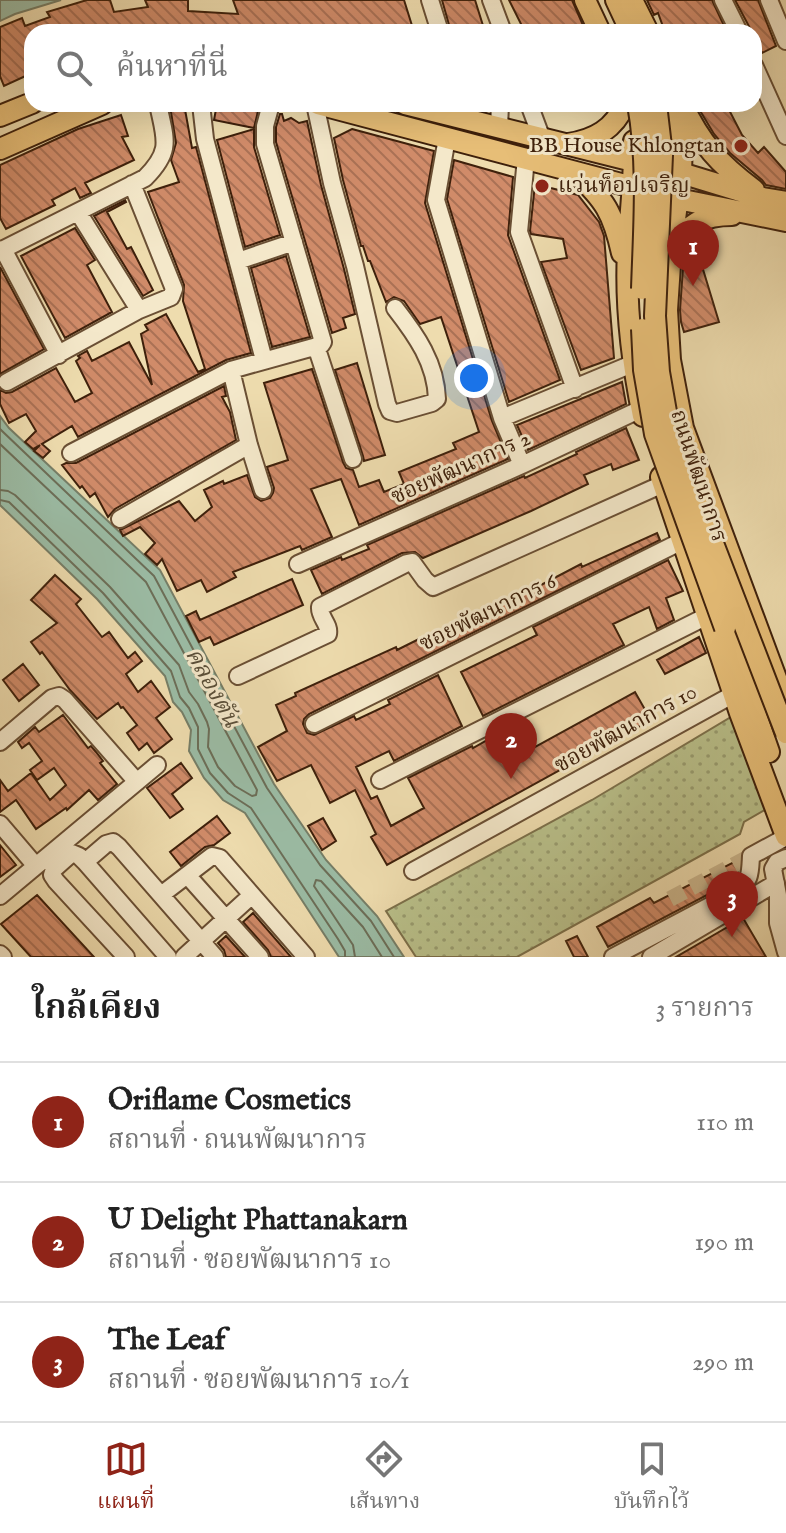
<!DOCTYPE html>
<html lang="th">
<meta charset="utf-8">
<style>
:root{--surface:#fff;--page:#f2f2f2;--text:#222;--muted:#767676;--line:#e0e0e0;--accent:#8f2418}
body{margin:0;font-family:"IM FELL English","Noto Serif Thai",serif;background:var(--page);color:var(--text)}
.you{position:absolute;left:474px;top:378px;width:28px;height:28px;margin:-20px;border:6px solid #fff;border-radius:50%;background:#1a73e8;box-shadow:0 0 0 12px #1a73e833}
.badge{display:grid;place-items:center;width:52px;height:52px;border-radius:50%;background:var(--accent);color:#fff;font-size:26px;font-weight:700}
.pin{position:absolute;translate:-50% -66px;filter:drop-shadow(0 2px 4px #0008)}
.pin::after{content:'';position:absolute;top:42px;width:28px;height:24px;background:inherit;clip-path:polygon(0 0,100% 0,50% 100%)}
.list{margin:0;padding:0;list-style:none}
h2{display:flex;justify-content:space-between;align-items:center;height:104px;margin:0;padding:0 32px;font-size:34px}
h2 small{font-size:26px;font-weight:400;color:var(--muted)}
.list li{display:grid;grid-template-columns:52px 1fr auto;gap:24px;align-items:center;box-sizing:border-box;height:120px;padding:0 32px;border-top:2px solid var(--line)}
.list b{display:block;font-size:30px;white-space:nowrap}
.list p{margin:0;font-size:26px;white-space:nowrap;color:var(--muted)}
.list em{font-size:26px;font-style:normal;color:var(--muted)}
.icon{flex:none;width:44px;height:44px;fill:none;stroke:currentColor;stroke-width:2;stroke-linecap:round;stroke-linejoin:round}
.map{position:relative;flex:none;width:786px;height:957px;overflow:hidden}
.search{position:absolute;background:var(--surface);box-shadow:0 8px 32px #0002;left:24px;right:24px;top:24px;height:88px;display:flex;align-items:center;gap:20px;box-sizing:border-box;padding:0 28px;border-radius:24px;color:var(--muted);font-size:30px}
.sheet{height:464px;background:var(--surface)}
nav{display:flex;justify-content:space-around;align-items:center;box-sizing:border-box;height:112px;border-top:2px solid var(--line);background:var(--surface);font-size:22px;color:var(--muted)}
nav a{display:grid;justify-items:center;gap:4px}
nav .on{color:var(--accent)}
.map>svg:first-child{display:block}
</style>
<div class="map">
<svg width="786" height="957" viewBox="0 0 786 957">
<defs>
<pattern id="grass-dots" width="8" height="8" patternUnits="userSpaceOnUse" patternTransform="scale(2)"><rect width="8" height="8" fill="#b9c08a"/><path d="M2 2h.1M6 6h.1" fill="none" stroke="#989c6f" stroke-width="1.8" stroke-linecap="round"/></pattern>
<pattern id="building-back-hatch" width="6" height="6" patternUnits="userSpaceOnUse" patternTransform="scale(2)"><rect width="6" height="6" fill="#d08b69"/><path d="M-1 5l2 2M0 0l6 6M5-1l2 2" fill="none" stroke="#aa7155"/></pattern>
</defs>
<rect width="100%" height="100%" fill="#eedcae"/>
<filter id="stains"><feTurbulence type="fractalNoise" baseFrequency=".0025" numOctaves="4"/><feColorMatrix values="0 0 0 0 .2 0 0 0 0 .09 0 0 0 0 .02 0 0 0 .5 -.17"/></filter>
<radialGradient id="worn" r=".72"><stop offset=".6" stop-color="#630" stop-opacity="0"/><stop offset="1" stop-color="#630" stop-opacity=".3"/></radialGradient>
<path fill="url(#grass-dots)" stroke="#7c704a" stroke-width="2" d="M731,717L768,808L744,822L740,834L517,957H416L386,911L592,800Z"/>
<path fill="#9bbca5" stroke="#767e67" stroke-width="2" d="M0,0H61L15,14L0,21Z
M0,416L9,428L160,570L274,784L326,860L377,916L404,957H339L245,813L223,800L204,778L189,751L191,730L182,712L173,702L165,676L97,599L0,505Z"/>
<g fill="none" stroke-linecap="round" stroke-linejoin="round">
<path stroke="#6c6e58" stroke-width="2" d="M0,429L154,576L267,788L320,865L371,921L394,957
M0,444L146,582L257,790L256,795L252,796L235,786L218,767L208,747L209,729L207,722L198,704L189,692L179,665L110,587L15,495L8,491L0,490
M0,500L9,502L103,593L171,671L180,697L189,708L198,727V749L210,773L228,793L251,808L338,939L345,951V957
M355,957L353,945L314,886L316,880L321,881L363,927L382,957"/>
</g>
<path fill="url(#building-back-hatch)" stroke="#3e200b" stroke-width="2" d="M87,0H110L114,12L148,7L145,0H188V11L238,14L233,0H404L414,32H32V73L4,86L0,76V27L22,18L25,26L50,17L47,12Z
M442,0H475L485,32H451Z
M509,0H572L586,32H525Z
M647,0H712L727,32H665L658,13L654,15Z
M735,0H758L776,46L762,53L754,37V32H752Z
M184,104L192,148L196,147L251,353L226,360L78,437L72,426L42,444L50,451L43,458L34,451L40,445L33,449L25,442L36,431L26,414L9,423L0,404V390L6,393L12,392L56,368L75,402L92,393L76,361L80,358L78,356L87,351L92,361L129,342L152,385L141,334L148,330L145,325L166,314L198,372L205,369L183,301L184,285L148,192L179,182L171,160L176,143L170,106Z
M217,104H241L259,107L254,128L214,120Z
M708,104H726L742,135L758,153L764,147L786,172V189L766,185L762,180L730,153L714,134L699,109Z
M280,114H282L284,121L291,118L299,123L307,121L321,185L344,269L355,314L343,318L346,328L332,333L276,142V127Z
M121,115L128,136L122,137L134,160L85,183L91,193L80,198L75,188L52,200L55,205L6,229L0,218V165L78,129Z
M254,129V147L280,235L245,247L217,140Z
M352,129L434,151L425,203L492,421L508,459L359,525L341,479L311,489L332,537L302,550L300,546L233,572L236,577L207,592L201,580L177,591L162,559L157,565L145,554L155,543L140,527L123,536L120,530L179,501L195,521L212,507L204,490L223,481L224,484L247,475L255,497L261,501L270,498L273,493L274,488L267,467L288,460L264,383L312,369L343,462L346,468L353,470L359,487L379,480L384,492L404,484L399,472L456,449L453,443L479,432L441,317L420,324L404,301L394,297L386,302L370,261H368L363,246H361L343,180L334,138Z
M454,160L513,177L508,235L560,380L509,402L447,199Z
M535,184L578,195L599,222L604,236L614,358L581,370L541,262L567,258L563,239L531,234L530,231Z
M125,200L126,202L107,212L127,249L131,247L153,290L143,296L94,216Z
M75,228L95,260L87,265L112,312L65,338L21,256Z
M695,243L719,322L684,332L681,322L680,310L684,254Z
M286,256L310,337L272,347L251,268Z
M0,267L44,349L0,374Z
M357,363L385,455L364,461L363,456L335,370Z
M622,382L626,404L528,450L517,425Z
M224,386L226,396L222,397L230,412L236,440L115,509L108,517L95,493L90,497L82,486L80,488L62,465L66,463H76Z
M626,428L639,460L613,470L611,464L584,475L588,484L531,511L423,558L415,552L402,553L322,594L311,570L341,557L342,560L369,549L367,545L524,476L525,478L577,454L576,452Z
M657,533L660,540L309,714L304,719L303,724L307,733L314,735L354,716L356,720L390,704L388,700L438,675L462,726L394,761L389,751L356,767L371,799L377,796L391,826L424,808L408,778L472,746L473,748L503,731L517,757L635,692L651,720L387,865L371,837L376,834L355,790L330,803L311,765L277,781L258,747L287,731L276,705L296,696L295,693L396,647L397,650L427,635L428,638L467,618L468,620L520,596L581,564L582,567Z
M668,560L683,591L666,598L674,620L657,629L649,607L613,624L624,645L483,716L461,672L537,635L533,627Z
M55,575L81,599L76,604L102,637L109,632L128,658L135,652L142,661L126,674L138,692L151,681L170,707L156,718L172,739L154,753L147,743L139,750L127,733L137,725L123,707L121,708L118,703L97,719L70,690L42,652L40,654L31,642L57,623L31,600Z
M292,579L303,605L214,645L210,637L199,642L186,616L196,611L200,620Z
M699,637L706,653L665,674L657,660Z
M23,664L39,685L19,701L3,680Z
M63,715L88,748L91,746L96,752L103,761L100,763L117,784L98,800L89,790L67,810L66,808L36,829L16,800L0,812V780L8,791L31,773L50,800L66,785L54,768L37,780L30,770L42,761L29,743L22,748L18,742L35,727L39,732Z
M181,763L192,778L172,794L183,809L170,818L147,788Z
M217,816L230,833L214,845L205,847L181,866L170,852Z
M323,818L336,841L322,850L308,826Z
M0,845L16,865L0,877Z
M736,861L739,867L738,873L730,883L608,947L597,927L650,898L654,903Z
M37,895L94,957H31L1,924Z
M253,913L291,957H271L268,950L243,922Z
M743,918L766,957H676Z
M226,936L245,957H226L224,950L218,943Z
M577,936L588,957H574L566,941Z"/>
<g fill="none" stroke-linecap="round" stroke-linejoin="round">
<path stroke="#cbb68d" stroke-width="16" stroke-dasharray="16 8" stroke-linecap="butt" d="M670,899L751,856"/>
<defs>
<path id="minor" d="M430,0L440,32
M491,0L503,32
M723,0L739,32
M769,0L786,41
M754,65L786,136
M201,104L205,139L264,360
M315,104L332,183L355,266L387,404L390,411L397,413L432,403L437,399C436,363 416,335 395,308
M529,104L542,139
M499,128L500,104
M447,138L436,200L502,418L522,465
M526,158L519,232L575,389
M132,184L174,289L171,297L139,310
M3,249L59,355
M0,251L145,178C173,150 165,139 158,104
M238,261L294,242
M316,346L353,459
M231,370L249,445L263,490
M7,382L139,310L78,212
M502,418L632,364
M71,453L231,370L321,345L323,342L265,144V126L271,104
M120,519L249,445
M298,564L522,465L641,409
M238,676L328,634C330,624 319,617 320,607L407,563L412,562L425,580L433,587L663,484
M314,724L682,541
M0,742L52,698L59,696L65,700L137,782
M380,780L707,616
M0,824L35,865
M786,858L777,862L773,869L778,895V923L786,952
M85,862L79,856L72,853L54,869L52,875L56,881L126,957
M413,871L734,694
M187,875L260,957
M161,895L212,856L220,858L306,957
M0,896L157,765
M0,954L3,957
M168,957L85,862L106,844L113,842L119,847L215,957
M184,957L252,895
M613,957L736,892C751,880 750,874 751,856L786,837
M651,957L776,883"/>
<path id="major" d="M585,0L600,32
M616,0L631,32
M632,0L648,32
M318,104L678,199L786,221
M405,104L681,173L763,198L786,202
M676,104L682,141L681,173L671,250L667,310L670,360L683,428L786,705
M682,104C701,144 719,164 754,190
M0,116L32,103
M634,141C635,178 630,214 628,251C625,307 632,362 643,416
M568,144C595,140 614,129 625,104
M0,149L102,104
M575,172C605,200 613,213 622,253
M672,248C689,224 702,215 732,215
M661,477L740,713L786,836
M728,635L769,752"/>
</defs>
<use href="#minor" stroke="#6a4f34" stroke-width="20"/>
<use href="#major" stroke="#3e200b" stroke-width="24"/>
<use href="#minor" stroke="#f4e8ca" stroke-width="16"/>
<use href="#major" stroke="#e7be77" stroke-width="20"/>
<defs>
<path id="major-bridge" d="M638,104C649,165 644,227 642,289
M656,104L662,155L655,316L659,372L669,429L786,733
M642,329L644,370L655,434L725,628"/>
</defs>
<use href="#major-bridge" stroke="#3e200b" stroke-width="24" stroke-linecap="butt"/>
<use href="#major-bridge" stroke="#e7be77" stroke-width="20"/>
</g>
<g fill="#8f2418" stroke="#f4e8ca" stroke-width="3">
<circle cx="741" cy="146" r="8"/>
<circle cx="542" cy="186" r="8"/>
</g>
<g text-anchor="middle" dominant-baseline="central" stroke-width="6" stroke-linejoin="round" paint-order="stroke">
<g font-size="22" fill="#3e200b" stroke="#f4e8ca" text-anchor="end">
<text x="725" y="146">BB House Khlongtan</text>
<text x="558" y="186" text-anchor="start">แว่นท็อปเจริญ</text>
</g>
<g font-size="22" fill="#3e200b" stroke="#f4e8ca">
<text transform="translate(461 468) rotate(-24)">ซอยพัฒนาการ 2</text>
<text transform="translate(698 476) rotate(72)">ถนนพัฒนาการ</text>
<text transform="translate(488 613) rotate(-26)">ซอยพัฒนาการ 6</text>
<text transform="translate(626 729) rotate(-29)">ซอยพัฒนาการ 10</text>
</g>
<g font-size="24" font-style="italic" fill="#5a4f39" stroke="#f4e8ca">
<text transform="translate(212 688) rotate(61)">คลองตัน</text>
</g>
</g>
<rect width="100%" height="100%" filter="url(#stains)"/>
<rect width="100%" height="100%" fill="url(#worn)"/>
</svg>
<div class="you"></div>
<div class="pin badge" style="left:693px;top:286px">1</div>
<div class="pin badge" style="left:511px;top:779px">2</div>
<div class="pin badge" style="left:732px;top:937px">3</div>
<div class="search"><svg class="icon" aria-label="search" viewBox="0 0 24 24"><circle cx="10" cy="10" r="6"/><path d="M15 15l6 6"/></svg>ค้นหาที่นี่</div>
</div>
<section class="sheet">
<h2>ใกล้เคียง<small>3 รายการ</small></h2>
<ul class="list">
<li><span class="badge">1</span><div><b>Oriflame Cosmetics</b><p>สถานที่ · ถนนพัฒนาการ</p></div><em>110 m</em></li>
<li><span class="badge">2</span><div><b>U Delight Phattanakarn</b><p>สถานที่ · ซอยพัฒนาการ 10</p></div><em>190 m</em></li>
<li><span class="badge">3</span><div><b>The Leaf</b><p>สถานที่ · ซอยพัฒนาการ 10/1</p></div><em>290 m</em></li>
</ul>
</section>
<nav>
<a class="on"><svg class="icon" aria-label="map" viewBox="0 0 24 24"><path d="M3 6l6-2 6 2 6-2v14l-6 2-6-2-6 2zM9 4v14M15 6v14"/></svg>แผนที่</a>
<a><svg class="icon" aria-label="directions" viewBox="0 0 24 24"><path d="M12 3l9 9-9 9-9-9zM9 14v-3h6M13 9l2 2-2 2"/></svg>เส้นทาง</a>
<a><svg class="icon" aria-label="saved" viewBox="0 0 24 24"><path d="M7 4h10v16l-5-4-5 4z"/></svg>บันทึกไว้</a>
</nav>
